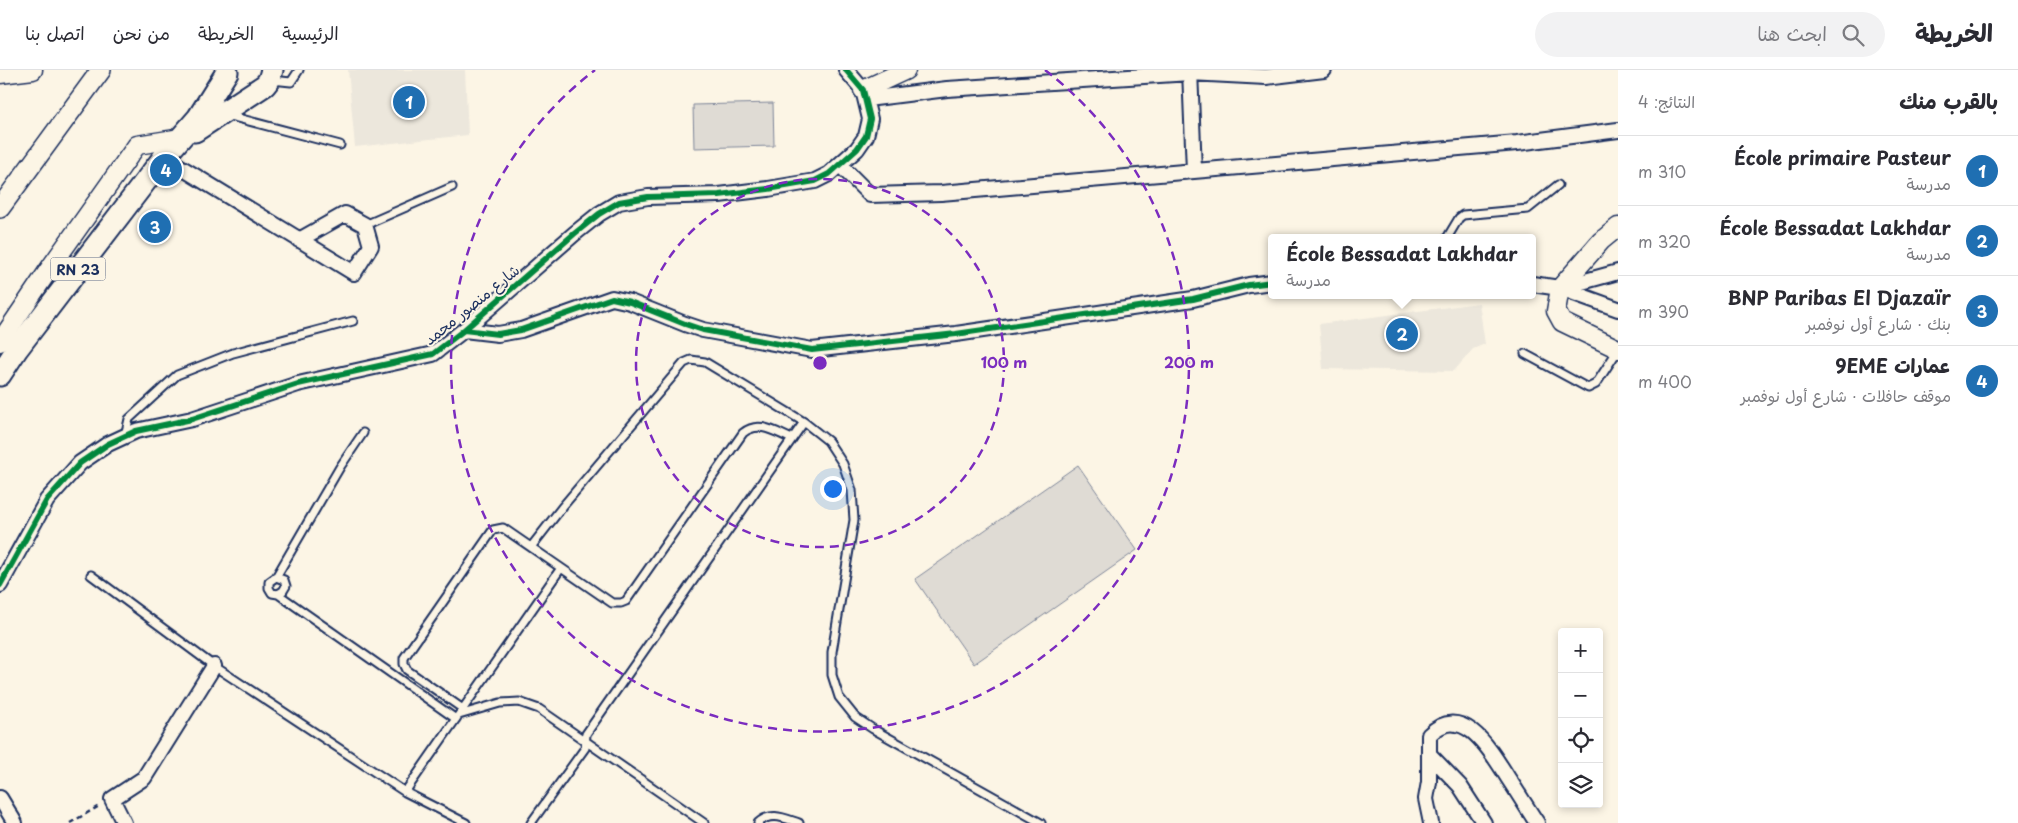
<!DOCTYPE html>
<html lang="ar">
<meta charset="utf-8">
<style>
:root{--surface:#fff;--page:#f2f2f3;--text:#2b2b33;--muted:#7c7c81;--line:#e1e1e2;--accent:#1f6fb2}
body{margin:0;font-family:"Playpen Sans","Playpen Sans Arabic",sans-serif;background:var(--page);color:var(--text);direction:rtl}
.controls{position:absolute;right:15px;bottom:15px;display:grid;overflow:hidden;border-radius:5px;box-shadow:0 2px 8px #0003}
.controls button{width:45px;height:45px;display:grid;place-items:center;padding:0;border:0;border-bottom:1px solid var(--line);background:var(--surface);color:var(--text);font:25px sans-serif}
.you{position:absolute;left:832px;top:418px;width:18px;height:18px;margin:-12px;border:4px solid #fff;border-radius:50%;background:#1a73e8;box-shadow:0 0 0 8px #1a73e833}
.badge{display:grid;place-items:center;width:32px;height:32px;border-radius:50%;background:var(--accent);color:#fff;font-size:16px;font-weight:700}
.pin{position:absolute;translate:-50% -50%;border:2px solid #fff;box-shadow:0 1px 5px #0006}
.popup{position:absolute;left:1268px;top:164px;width:268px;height:65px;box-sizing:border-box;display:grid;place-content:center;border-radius:5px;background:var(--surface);filter:drop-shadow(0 1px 4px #0005);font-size:16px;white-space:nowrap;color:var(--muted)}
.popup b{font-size:19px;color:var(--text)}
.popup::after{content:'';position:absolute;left:50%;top:100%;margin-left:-10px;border:10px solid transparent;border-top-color:var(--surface)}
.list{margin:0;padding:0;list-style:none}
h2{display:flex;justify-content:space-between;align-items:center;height:65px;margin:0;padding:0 20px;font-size:21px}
h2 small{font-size:16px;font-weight:400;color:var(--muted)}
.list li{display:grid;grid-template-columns:32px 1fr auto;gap:15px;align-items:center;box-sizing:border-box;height:70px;padding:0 20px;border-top:1px solid var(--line)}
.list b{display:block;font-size:19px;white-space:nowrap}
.list p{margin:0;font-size:16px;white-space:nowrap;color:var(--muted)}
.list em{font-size:16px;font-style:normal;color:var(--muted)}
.icon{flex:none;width:28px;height:28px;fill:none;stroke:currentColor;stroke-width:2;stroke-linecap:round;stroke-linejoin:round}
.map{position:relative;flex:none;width:1618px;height:753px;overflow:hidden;direction:ltr}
header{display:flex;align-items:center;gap:30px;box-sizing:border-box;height:70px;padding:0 25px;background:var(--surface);border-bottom:1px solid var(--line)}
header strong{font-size:24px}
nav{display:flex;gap:28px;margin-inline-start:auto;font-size:18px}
.search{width:350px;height:45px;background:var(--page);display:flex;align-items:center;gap:12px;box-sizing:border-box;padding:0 18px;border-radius:28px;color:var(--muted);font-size:19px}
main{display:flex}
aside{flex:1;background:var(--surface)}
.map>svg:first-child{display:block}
</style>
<header>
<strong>الخريطة</strong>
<div class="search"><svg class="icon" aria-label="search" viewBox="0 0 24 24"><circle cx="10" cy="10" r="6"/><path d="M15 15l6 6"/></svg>ابحث هنا</div>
<nav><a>الرئيسية</a><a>الخريطة</a><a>من نحن</a><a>اتصل بنا</a></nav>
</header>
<main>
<aside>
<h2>بالقرب منك<small>النتائج: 4</small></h2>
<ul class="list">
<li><span class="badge">1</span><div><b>École primaire Pasteur</b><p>مدرسة</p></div><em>310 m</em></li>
<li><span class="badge">2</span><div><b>École Bessadat Lakhdar</b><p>مدرسة</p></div><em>320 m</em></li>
<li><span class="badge">3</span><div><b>BNP Paribas El Djazaïr</b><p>بنك · شارع أول نوفمبر</p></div><em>390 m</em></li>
<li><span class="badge">4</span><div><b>عمارات 9EME</b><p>موقف حافلات · شارع أول نوفمبر</p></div><em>400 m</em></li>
</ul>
</aside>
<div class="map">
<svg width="1618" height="753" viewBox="0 0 1618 753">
<rect width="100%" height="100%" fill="#fcf5e5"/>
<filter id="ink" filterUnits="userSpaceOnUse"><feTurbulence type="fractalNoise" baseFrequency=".02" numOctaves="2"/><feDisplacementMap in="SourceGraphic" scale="10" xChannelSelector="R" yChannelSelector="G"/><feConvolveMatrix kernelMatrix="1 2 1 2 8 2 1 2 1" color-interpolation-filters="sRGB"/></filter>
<g filter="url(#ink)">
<path fill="#ece7dc" d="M348,0H465L468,65L355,77Z
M1479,233L1485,274L1473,279L1454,301L1323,299L1319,254Z"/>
<path fill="#dfdbd4" stroke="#7d8599" d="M773,33L774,76L694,78L693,35Z
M1078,395L1137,480L974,594L915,509Z"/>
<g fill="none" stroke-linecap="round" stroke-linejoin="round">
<defs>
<path id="service" d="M272,10L291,12L299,0
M226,45L340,75
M365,155L452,117
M1447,168L1459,148L1463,145L1528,139L1558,115
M1525,284L1588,318L1596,314L1618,280
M125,366L129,349L177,305L233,283L353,251
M531,477L563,436L684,293L691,290L705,292L804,352L828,371L843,394L852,420L854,450L832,582V605L839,627L855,647L873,659L1041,753
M91,505L214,596L405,722L466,753
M276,507L340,397L363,363
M278,524L283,521L286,516L284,510L276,507L269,512V518L272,523L278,524L456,649
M463,639L407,600L404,594V588L493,460L503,458L612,533H621L626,531L743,363C759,350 775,362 792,369
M459,645L500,633L519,632L539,639L704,753
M405,722L561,498
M531,753L585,678L586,664L804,352
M758,753C771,741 784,748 799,753"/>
<path id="minor" d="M1190,0L1194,101
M867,29L947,19L1190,3L1266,7L1324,0
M164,87L354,203L371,176L365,155L345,144L299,170
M840,95L870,125L941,123L1517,73L1618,60
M1532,214L1560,218L1618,239
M1560,218L1618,202
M464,260L498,264L521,260L612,228L630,232L685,254L703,260L812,280L956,264L1193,229L1249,215L1272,212
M0,515L47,430L80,393L108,374L136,361L192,349L298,314L433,284L464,260L574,164L599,144L619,132L648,127L719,125L768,119L815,111L829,104L857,79L866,66L870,49L863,20L846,0
M1430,685L1460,716L1484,753
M0,728L15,753
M124,753L112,729L144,708L214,596
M1431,753L1426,729L1429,712V665C1463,630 1492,683 1508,708C1518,723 1527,738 1537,753"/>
<path id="tertiary" d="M0,4L33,0
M863,20L906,0
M1618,157L1601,171L1560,218L1556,241L1562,252L1618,279
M0,272L52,195L137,75L181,68"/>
<path id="secondary" d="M0,138L101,0"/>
<path id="primary" d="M195,61L265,15L269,10L272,0
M0,305L17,279L164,87L198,48L227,2"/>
</defs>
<use href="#service" stroke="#1b2f5e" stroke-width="11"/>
<use href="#minor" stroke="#1b2f5e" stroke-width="18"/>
<use href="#tertiary" stroke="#1b2f5e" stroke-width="21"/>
<use href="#secondary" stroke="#1b2f5e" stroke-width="22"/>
<use href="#primary" stroke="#1b2f5e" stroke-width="25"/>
<path stroke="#1b2f5e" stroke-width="2.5" stroke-dasharray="5 4" stroke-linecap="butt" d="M70,753L101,735"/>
<use href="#service" stroke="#fcf5e5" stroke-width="7"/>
<use href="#minor" stroke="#fcf5e5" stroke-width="14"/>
<use href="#tertiary" stroke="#fcf5e5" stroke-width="18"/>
<use href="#secondary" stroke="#fcf5e5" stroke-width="19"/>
<use href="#primary" stroke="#fcf5e5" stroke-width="21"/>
<defs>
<path id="cycleway" d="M464,260L498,264L521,260L612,228L630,232L685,254L703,260L812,280L956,264L1193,229L1249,215L1272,212
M0,515L47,430L80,393L108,374L136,361L192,349L298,314L433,284L464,260L574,164L599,144L619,132L648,127L719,125L768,119L815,111L829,104L857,79L866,66L870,49L863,20L846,0"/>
</defs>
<use href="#cycleway" stroke="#fcf5e5" stroke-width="9"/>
<use href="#cycleway" stroke="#00873e" stroke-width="6"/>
</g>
</g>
<g fill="none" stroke="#7b2cbf" stroke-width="2.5" stroke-dasharray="9 6">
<circle cx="820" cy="293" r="184"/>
<path d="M1045 0A369 369 0 1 1 595 0"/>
</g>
<g text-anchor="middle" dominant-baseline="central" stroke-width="4" stroke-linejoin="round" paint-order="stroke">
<rect fill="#fcf5e5" stroke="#5e6a86" stroke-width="1" x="50.5" y="187.5" width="55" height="23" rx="4"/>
<g font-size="14" font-weight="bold" fill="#1b2f5e">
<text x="78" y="199">RN 23</text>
</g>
<g font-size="15" fill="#1b2f5e" stroke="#fcf5e5">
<text transform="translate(471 234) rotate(-39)">شارع منصور محمد</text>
</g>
</g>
<circle cx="820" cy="293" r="8" fill="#7b2cbf" stroke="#fcf5e5" stroke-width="2.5"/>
<g font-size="15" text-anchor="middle" font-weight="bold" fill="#7b2cbf" stroke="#fcf5e5" stroke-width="4" stroke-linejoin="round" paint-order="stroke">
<text x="1004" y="298">100 m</text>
<text x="1189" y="298">200 m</text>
</g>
</svg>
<div class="controls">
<button>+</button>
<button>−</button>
<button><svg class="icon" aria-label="locate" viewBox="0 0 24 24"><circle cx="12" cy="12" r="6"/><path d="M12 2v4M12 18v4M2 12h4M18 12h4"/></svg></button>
<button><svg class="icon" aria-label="layers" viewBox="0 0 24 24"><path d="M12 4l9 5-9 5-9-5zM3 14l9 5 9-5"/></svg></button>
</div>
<div class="you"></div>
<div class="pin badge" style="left:409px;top:32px">1</div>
<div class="pin badge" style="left:1402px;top:264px">2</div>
<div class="popup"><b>École Bessadat Lakhdar</b>مدرسة</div>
<div class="pin badge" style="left:155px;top:157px">3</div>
<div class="pin badge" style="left:166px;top:100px">4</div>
</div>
</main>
